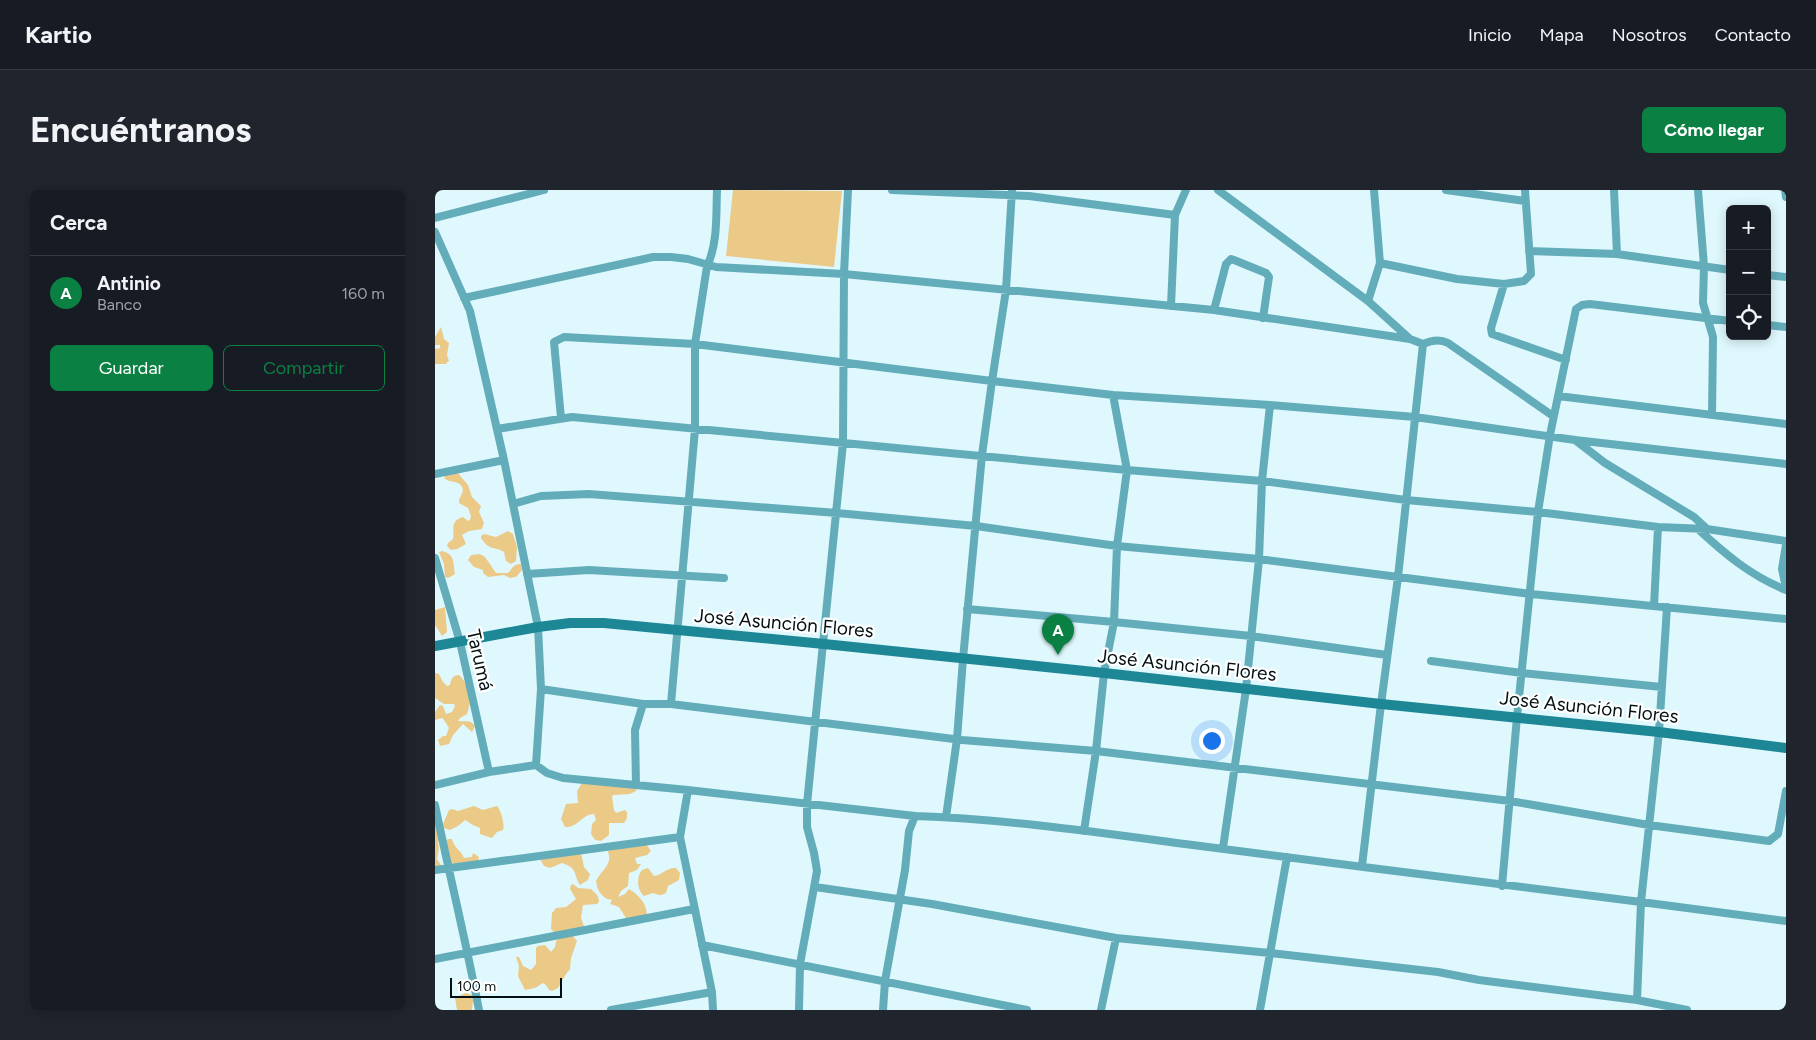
<!DOCTYPE html>
<html lang="es">
<meta charset="utf-8">
<style>
:root{--surface:#171b24;--page:#20242c;--text:#f1f3f6;--muted:#9ea1a6;--line:#363941;--accent:#0b8043}
body{margin:0;font-family:Figtree,sans-serif;background:var(--page);color:var(--text)}
.controls{position:absolute;right:15px;top:15px;display:grid;overflow:hidden;border-radius:8px;box-shadow:0 2px 12px #0003}
.controls button{width:45px;height:45px;display:grid;place-items:center;padding:0;border:0;border-bottom:1px solid var(--line);background:var(--surface);color:var(--text);font:25px sans-serif}
.scale{position:absolute;left:15px;bottom:12px;width:112px;box-sizing:border-box;padding-left:5px;border:2px solid #031013;border-top:0;font-size:14px;line-height:18px;white-space:nowrap;color:#031013;-webkit-text-stroke:4px #fff;paint-order:stroke}
.you{position:absolute;left:776px;top:550px;width:18px;height:18px;margin:-12px;border:4px solid #fff;border-radius:50%;background:#1a73e8;box-shadow:0 0 0 8px #1a73e833}
.badge{display:grid;place-items:center;width:32px;height:32px;border-radius:50%;background:var(--accent);color:#fff;font-size:16px;font-weight:700}
.pin{position:absolute;translate:-50% -41px;filter:drop-shadow(0 1px 2px #0008)}
.pin::after{content:'';position:absolute;top:26px;width:18px;height:15px;background:inherit;clip-path:polygon(0 0,100% 0,50% 100%)}
.list{margin:0;padding:0;list-style:none}
h2{display:flex;justify-content:space-between;align-items:center;height:65px;margin:0;padding:0 20px;font-size:21px}
h2 small{font-size:16px;font-weight:400;color:var(--muted)}
.list li{display:grid;grid-template-columns:32px 1fr auto;gap:15px;align-items:center;box-sizing:border-box;height:75px;padding:0 20px;border-top:1px solid var(--line)}
.list b{display:block;font-size:19px;white-space:nowrap}
.list p{margin:0;font-size:16px;white-space:nowrap;color:var(--muted)}
.list em{font-size:16px;font-style:normal;color:var(--muted)}
.actions{display:flex;gap:10px;padding:15px 20px}
.actions a{flex:1;padding:11px 0;border:1px solid var(--accent);border-radius:8px;text-align:center;font-size:18px;color:var(--accent)}
.actions .main{background:var(--accent);color:#fff}
.icon{flex:none;width:28px;height:28px;fill:none;stroke:currentColor;stroke-width:2;stroke-linecap:round;stroke-linejoin:round}
.map{position:relative;flex:none;width:1351px;height:820px;overflow:hidden;border-radius:8px}
header{display:flex;align-items:center;gap:30px;box-sizing:border-box;height:70px;padding:0 25px;background:var(--surface);border-bottom:1px solid var(--line)}
header strong{font-size:24px}
nav{display:flex;gap:28px;margin-inline-start:auto;font-size:18px}
.intro{display:flex;align-items:center;justify-content:space-between;box-sizing:border-box;height:120px;padding:0 30px}
h1{margin:0;font-size:35px}
.button{padding:12px 22px;border-radius:8px;background:var(--accent);color:#fff;font-size:18px;font-weight:700}
main{display:flex;gap:30px;padding:0 30px}
aside{flex:1;background:var(--surface);border-radius:8px;box-shadow:0 2px 12px #0003}
.map>svg:first-child{display:block}
</style>
<header>
<strong>Kartio</strong>
<nav><a>Inicio</a><a>Mapa</a><a>Nosotros</a><a>Contacto</a></nav>
</header>
<div class="intro"><h1>Encuéntranos</h1><a class="button">Cómo llegar</a></div>
<main>
<aside>
<h2>Cerca<small></small></h2>
<ul class="list">
<li><span class="badge">A</span><div><b>Antinio</b><p>Banco</p></div><em>160 m</em></li>
</ul>
<div class="actions"><a class="main">Guardar</a><a>Compartir</a></div>
</aside>
<div class="map">
<svg width="1351" height="820" viewBox="0 0 1351 820">
<rect width="100%" height="100%" fill="#dff8fd"/>
<path fill="#ebc987" d="M298,0L407,1L399,77L291,66Z
M6,137L9,149L14,153L12,165L14,171L11,173L12,174H0V159L5,158V155H0V147Z
M23,283L33,295L37,307L46,316L44,322L49,333L47,339L34,341L27,345L31,354L22,359L16,360L12,356L13,353L18,349C20,341 14,331 28,327L33,331L35,330L36,326L33,318L24,313V310L28,301C27,289 16,294 9,288L11,285Z
M73,341L78,344L82,357L81,371L76,374L71,371L69,362C59,356 54,361 46,348V346L49,344L61,347Z
M7,361C20,364 18,373 20,384L13,388L10,387L9,374L4,362Z
M45,364L50,367L61,383H73C78,378 78,374 86,374L87,380L81,387L75,388L69,385L53,387L48,383V380L39,377L33,370L36,365Z
M10,417L12,442L7,446L0,435V420Z
M0,483L4,484L8,492L12,496L15,495C16,489 18,485 24,485C35,495 37,511 32,524L25,528L23,531C30,532 36,529 40,536L37,542L28,534L18,545L14,554L5,556L3,550L8,546H11L14,538L9,530L7,528L0,530V522L5,515L8,516L11,524L17,522L20,516L19,514H9L0,508Z
M147,593C166,594 183,597 202,598L201,601L195,604L178,605L177,607L179,620L181,623L190,620L192,622V628L189,633H174V645L166,651L160,650L156,644L157,634L161,630L159,624C147,624 143,638 130,637L126,629L131,614L143,613L142,601Z
M39,616L48,620L62,616C66,620 70,635 68,640L62,642L57,648L45,644V638L38,635L30,630L23,636L15,640L9,638L8,634L14,620L17,619L23,621Z
M1,635L7,644L3,652L4,658L2,669L8,678L0,679V636Z
M14,649H17C19,658 26,660 29,668L37,667L38,663L44,667L43,671L21,675L13,671L11,650Z
M211,654L216,661L212,665L200,668L202,674H206L202,680L194,683L193,696L186,701L183,707L190,704L194,699C204,705 211,713 212,724L198,729L191,728L184,717L175,714L177,710C167,709 162,700 161,691C166,680 178,675 173,662L176,656L193,658L201,655Z
M146,663L149,677L155,684L153,690L145,695C138,684 143,678 127,673L115,678L109,676L106,671L107,668Z
M213,678L219,686C227,685 232,677 241,678L245,683L244,690L233,696L231,703C226,706 224,705 218,703L209,706C202,700 201,687 207,680Z
M138,694L143,698L156,699L163,706L164,712L162,714L148,715L146,728L149,736L147,739L121,744L116,739L117,723L121,718L131,717L141,709L135,699L136,695Z
M138,746L142,751L136,768L135,779L131,784L123,798L117,801L114,800L111,795L108,793L100,798L90,800L83,786L84,776L81,767H84L88,776L96,780L101,774V758L103,756L110,755L116,762L120,757L121,751L126,747Z
M31,803L37,805L38,811L37,820H22L20,808Z"/>
<g fill="none" stroke-linecap="round" stroke-linejoin="round">
<path stroke="#63adba" stroke-width="8" d="M282,0C281,24 283,54 272,76L260,154L557,191L547,265L528,469L522,549L511,627
M457,0L594,6L740,25
M577,0L571,100L557,191L678,205L835,215L827,291L824,369L811,499L788,658
M783,0L933,111L975,149L988,154C997,150 1005,149 1013,153L1118,226
M1011,0L1090,11
M1179,0L1182,64L1295,80
M1263,0L1269,76L1268,113L1278,147L1277,225
M1350,0L1351,7
M0,28L109,0
M0,42L35,121L69,270
M1094,61L1182,64
M945,73L1022,89L1069,94L1089,91L1096,84L1090,0
M1332,85L1351,87
M1069,94L1056,138L1057,144L1131,170
M29,108L200,71L218,67H236L253,69L281,77L409,84L779,120L975,149
M933,111L945,73L939,0
M736,116L740,25L751,0
M779,120L791,74L796,69L799,70L831,83L834,87L828,128
M1332,135L1351,137
M1123,206L1351,234
M835,215L980,227L1140,250L1351,274
M126,228L119,152L129,147L260,154V239L236,514
M62,239L137,227L692,280L827,291L971,310L1103,322L1223,337L1272,339L1351,351
M1140,250L1170,273L1259,327L1272,339
M0,284L69,270L103,437L106,499L101,575
M78,314L106,306L154,304L402,323L541,336L682,356L824,369L1096,404L1351,429
M1263,339C1290,364 1316,386 1351,400
M1351,355L1347,379L1351,398
M0,368L25,452L54,582
M92,384L154,380L289,388
M1219,416L1223,337
M532,419L679,432L816,446L952,465
M996,471L1087,483L1227,497
M106,499L208,514H236L527,550L661,561L1075,611L1214,635L1334,651L1343,644L1351,601
M0,595L54,582L101,575L112,583L128,588L253,600L480,626C570,629 660,642 750,654C902,673 1054,694 1206,712L1224,542L1232,417
M201,595L200,540L208,514
M253,600L245,647L277,802L278,820
M0,615C14,683 31,751 44,820
M649,641L661,561L669,483L679,432L682,356L692,280L678,205
M927,676L946,514L963,387L988,154
M0,680L245,647
M1067,696L1082,527L1103,322L1115,245L1141,119L1147,115L1155,114L1295,131
M380,697L497,714L681,748L835,763L1003,782L1044,790L1202,810L1252,820
M267,755L592,820
M0,769L259,719
M1202,810L1206,712L1351,731
M176,820L277,802
M364,820L365,774L382,681L379,663L372,637V614L408,253L409,84L413,0
M448,820L450,791L470,680L474,641L480,626
M666,820L681,748
M825,820L852,667"/>
<path stroke="#1e8796" stroke-width="10" d="M0,456L103,437L135,433H169L389,454L669,483L946,514L1224,542L1351,558"/>
</g>
<g text-anchor="middle" dominant-baseline="central" stroke-width="4.5" stroke-linejoin="round" paint-order="stroke">
<g font-size="19" fill="#031013" stroke="#fff">
<text transform="translate(349 433) rotate(5)">José Asunción Flores</text>
<text transform="translate(45 470) rotate(77)">Tarumá</text>
<text transform="translate(752 475) rotate(6)">José Asunción Flores</text>
<text transform="translate(1154 517) rotate(6)">José Asunción Flores</text>
</g>
</g>
</svg>
<div class="controls">
<button>+</button>
<button>−</button>
<button><svg class="icon" aria-label="locate" viewBox="0 0 24 24"><circle cx="12" cy="12" r="6"/><path d="M12 2v4M12 18v4M2 12h4M18 12h4"/></svg></button>
</div>
<div class="scale">100 m</div>
<div class="you"></div>
<div class="pin badge" style="left:623px;top:465px">A</div>
</div>
</main>
